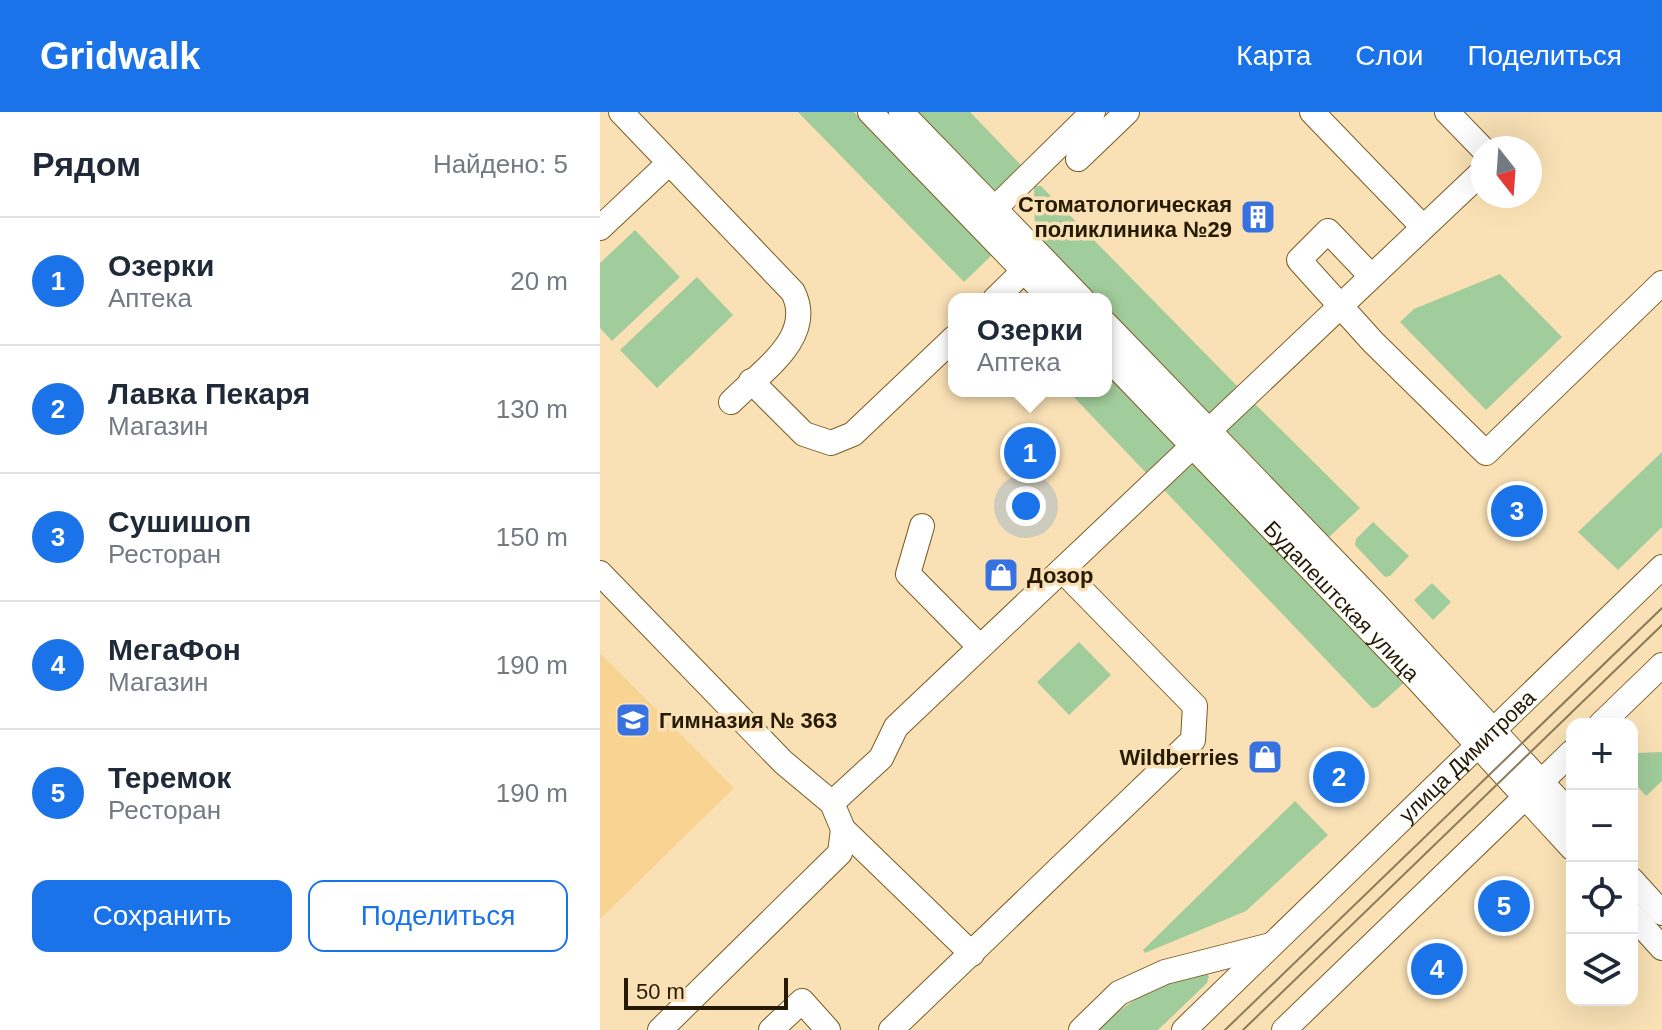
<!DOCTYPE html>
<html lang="ru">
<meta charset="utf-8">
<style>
:root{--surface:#fff;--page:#f2f2f3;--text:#1f2937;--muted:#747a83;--line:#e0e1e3;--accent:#1a73e8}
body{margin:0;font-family:Arial,sans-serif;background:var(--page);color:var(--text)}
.controls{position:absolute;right:24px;bottom:24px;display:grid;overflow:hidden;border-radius:16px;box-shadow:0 8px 32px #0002}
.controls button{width:72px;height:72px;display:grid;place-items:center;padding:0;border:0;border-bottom:2px solid var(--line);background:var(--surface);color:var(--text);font:40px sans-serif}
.compass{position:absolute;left:870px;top:24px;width:72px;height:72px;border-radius:50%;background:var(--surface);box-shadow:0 8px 32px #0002;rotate:163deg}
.scale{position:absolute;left:24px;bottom:20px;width:164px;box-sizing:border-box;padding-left:8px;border:4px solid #261a03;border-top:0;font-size:22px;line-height:28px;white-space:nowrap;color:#261a03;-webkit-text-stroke:6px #fae1b5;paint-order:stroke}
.you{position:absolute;left:426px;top:394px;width:28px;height:28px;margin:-20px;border:6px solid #fff;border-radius:50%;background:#1a73e8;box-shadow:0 0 0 12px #1a73e833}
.badge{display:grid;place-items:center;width:52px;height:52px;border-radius:50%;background:var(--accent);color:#fff;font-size:26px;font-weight:700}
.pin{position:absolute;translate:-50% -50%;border:4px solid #fff;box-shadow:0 2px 8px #0006}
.popup{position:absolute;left:348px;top:181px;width:164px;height:104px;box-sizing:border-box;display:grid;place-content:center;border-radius:16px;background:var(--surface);filter:drop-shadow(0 2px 6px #0005);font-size:26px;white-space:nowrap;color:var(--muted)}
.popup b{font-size:30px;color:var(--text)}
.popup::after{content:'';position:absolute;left:50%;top:100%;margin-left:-16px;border:16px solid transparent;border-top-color:var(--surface)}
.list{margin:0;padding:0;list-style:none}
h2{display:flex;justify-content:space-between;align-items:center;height:104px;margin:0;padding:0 32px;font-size:34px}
h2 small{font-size:26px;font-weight:400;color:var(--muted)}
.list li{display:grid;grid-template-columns:52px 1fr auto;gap:24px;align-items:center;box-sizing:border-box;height:128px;padding:0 32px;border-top:2px solid var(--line)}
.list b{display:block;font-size:30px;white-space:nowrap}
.list p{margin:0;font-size:26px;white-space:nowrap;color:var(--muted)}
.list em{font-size:26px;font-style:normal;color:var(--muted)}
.actions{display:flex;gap:16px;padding:24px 32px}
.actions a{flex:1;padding:18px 0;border:2px solid var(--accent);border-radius:16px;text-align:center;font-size:28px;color:var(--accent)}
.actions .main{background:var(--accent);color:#fff}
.icon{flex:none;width:44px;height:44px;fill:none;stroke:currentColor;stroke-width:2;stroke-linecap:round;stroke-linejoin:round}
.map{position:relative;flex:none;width:1062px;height:918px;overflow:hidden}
header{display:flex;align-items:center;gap:48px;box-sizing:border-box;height:112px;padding:0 40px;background:var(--accent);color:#fff}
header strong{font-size:38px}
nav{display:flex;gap:44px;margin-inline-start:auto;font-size:28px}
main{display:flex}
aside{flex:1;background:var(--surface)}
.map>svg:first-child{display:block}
</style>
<header>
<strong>Gridwalk</strong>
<nav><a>Карта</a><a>Слои</a><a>Поделиться</a></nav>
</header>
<main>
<aside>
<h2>Рядом<small>Найдено: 5</small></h2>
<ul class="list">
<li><span class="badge">1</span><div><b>Озерки</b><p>Аптека</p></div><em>20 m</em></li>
<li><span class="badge">2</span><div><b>Лавка Пекаря</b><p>Магазин</p></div><em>130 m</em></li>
<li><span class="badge">3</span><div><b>Сушишоп</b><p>Ресторан</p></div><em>150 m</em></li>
<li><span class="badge">4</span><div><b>МегаФон</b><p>Магазин</p></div><em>190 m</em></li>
<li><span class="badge">5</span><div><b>Теремок</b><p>Ресторан</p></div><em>190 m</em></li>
</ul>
<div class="actions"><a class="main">Сохранить</a><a>Поделиться</a></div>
</aside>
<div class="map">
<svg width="1062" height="918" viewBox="0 0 1062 918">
<rect width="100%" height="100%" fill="#fae1b5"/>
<path fill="#f8d392" d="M0,541L134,676L0,807Z"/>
<path fill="#a1cc9b" d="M198,0H254L392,143L364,170Z
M317,0H370L421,53L394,79Z
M434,74H441L640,277L610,303L506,195V187H498L435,121Z
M35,118L80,165L12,229L0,216V151Z
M900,162L962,225L886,298L800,210L814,197Z
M97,165L133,203L57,276L20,238Z
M506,261L578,336L550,365L468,279H506Z
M652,289L760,396L729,425L624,316Z
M1062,340V415L1018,458L978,420Z
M594,351L805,570L777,595L772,596L564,378Z
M773,410L809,444L790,464L785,465L755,433L756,427Z
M832,471L851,490L833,508L814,488Z
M479,530L511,563L469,603L437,570Z
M1062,640V669L1046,684L1032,668V647L1038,641Z
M695,689L728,723L646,799L545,841L543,838Z
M605,861L609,864L607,871L558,918H498C533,884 557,873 605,861Z"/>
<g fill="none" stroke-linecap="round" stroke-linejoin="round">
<defs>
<g id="minor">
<path d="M21,0L193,180C216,226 160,260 131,290"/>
<path d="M270,0L451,187"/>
<path d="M301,0L482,187"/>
<path d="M712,0L823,115"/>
<path d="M847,0L882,36"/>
<path d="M478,47L527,0"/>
<path d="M383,108L493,0"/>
<path d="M0,116L69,51"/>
<path d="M771,164L728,119L699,148L773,230L886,341L1062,171"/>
<path d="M395,187L435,148"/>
<path d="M506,212L776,492L972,703"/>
<path id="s1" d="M506,244L818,568L972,736"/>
<path d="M151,269L204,322L231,331L253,322L354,226"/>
<path d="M322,414L308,462L380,535"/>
<path d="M0,461L183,650L232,691L243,717L372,842"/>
<path d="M1001,612L1062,553"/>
<path d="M232,691L281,646L296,615L882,60"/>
<path d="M1032,768L1062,801"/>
<path d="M1032,803L1062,836"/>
<path d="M60,918L240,741L243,717"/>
<path d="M171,918L202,889L228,918"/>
<path d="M291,918L593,628L595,594L462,458"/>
<path d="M481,918L519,881L565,860L671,833"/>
<path id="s2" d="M584,918L1062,455"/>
<path d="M684,918L972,640"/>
</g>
</defs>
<use href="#minor" stroke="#795c21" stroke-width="26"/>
<use href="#minor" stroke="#fff" stroke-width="24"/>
<path stroke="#8c7a59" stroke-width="2" d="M625,918L1062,496
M643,918L1062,513"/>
</g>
<defs>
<symbol id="building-square" viewBox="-11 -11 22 22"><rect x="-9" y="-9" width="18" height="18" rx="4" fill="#3872e1" stroke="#fae1b5"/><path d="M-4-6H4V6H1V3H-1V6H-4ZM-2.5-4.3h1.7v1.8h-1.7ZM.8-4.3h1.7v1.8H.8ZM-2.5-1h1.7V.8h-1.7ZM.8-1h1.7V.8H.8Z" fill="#fff"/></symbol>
<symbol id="shop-square" viewBox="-11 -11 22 22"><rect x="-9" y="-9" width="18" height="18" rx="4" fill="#3872e1" stroke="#fae1b5"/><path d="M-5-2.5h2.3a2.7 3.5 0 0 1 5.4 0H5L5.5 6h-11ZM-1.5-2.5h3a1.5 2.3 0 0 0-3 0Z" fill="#fff"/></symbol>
<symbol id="school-square" viewBox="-11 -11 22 22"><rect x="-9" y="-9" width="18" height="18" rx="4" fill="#3872e1" stroke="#fae1b5"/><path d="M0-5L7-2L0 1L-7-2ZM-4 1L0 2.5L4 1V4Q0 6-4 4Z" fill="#fff"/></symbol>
</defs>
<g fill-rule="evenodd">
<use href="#building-square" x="638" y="85" width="40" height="40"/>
<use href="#shop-square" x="381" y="443" width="40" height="40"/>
<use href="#school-square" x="13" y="588" width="40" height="40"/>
<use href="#shop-square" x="645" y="625" width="40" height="40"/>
</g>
<g text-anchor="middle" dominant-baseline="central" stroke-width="7" stroke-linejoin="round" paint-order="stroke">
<g font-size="22" font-weight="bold" fill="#261a03" stroke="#fae1b5" text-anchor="end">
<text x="632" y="92">Стоматологическая<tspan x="632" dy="25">поликлиника №29</tspan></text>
<text x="427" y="463" text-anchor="start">Дозор</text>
<text x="59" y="608" text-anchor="start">Гимназия № 363</text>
<text x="639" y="645">Wildberries</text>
</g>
<g font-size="22" fill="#261a03" stroke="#fae1b5">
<text stroke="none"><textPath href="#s1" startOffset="340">Будапештская улица</textPath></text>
<text stroke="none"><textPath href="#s2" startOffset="394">улица Димитрова</textPath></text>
</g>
</g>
</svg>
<div class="controls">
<button>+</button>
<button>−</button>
<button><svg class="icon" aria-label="locate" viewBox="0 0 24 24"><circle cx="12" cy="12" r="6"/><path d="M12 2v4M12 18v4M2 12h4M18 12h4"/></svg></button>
<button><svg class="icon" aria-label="layers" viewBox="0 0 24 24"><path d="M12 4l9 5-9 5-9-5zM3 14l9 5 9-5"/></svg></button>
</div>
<svg class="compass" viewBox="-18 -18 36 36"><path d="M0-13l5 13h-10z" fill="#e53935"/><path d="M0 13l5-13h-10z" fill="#747a83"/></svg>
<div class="scale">50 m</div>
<div class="you"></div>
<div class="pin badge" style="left:430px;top:341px">1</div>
<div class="popup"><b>Озерки</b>Аптека</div>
<div class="pin badge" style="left:739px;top:665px">2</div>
<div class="pin badge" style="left:917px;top:399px">3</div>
<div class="pin badge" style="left:837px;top:857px">4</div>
<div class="pin badge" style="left:904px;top:794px">5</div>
</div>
</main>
